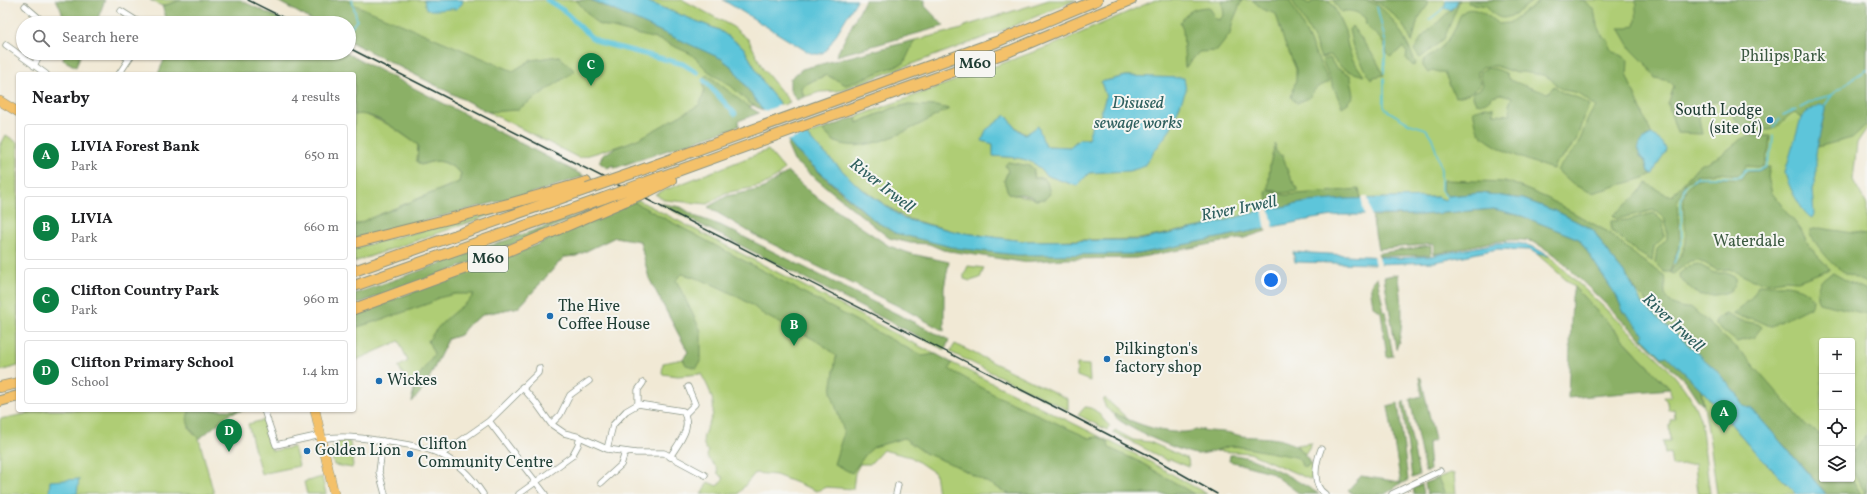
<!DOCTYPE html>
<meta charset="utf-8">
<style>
:root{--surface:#fff;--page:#f6f6f6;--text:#202124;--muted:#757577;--line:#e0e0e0;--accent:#0b8043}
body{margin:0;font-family:Vollkorn,serif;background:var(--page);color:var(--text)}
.controls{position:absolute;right:12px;bottom:12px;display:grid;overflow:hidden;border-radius:4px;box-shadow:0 1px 3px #0004}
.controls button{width:36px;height:36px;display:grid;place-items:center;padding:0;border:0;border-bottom:1px solid var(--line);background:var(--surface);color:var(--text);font:20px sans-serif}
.you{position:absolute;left:1271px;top:280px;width:14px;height:14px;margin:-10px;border:3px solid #fff;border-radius:50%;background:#1a73e8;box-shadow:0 0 0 6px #1a73e833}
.badge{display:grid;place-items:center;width:26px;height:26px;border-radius:50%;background:var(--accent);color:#fff;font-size:13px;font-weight:700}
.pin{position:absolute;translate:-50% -33px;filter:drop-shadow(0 1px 2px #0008)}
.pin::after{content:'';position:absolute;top:21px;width:14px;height:12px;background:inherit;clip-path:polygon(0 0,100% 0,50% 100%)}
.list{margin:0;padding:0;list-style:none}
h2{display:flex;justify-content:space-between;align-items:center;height:52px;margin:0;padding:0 16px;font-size:17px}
h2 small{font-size:13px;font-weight:400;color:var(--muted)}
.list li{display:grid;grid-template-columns:26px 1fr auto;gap:12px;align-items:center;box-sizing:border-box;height:64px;margin:0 8px 8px;padding:0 8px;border:1px solid var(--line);border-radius:4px}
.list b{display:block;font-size:15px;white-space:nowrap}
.list p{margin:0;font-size:13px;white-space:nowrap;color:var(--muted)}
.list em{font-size:13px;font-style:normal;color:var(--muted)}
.icon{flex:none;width:22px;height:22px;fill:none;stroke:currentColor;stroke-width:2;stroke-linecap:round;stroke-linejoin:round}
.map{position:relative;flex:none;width:1867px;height:494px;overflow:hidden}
.search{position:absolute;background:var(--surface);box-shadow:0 1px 3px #0004;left:16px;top:16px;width:340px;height:44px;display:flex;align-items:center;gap:10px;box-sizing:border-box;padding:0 14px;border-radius:22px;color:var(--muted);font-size:15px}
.panel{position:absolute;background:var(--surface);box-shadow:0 1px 3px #0004;left:16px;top:72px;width:340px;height:340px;border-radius:4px}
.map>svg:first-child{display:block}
</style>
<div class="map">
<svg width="1867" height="494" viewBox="0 0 1867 494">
<rect width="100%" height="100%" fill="#f6f6f2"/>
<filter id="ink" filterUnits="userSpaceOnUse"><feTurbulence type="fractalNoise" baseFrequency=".025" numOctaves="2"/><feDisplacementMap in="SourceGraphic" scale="8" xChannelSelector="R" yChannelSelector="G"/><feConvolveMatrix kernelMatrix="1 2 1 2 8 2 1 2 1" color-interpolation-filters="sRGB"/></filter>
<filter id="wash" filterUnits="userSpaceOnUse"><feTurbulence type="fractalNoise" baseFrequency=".012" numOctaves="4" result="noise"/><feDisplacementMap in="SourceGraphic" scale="16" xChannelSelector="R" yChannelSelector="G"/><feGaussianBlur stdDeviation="0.9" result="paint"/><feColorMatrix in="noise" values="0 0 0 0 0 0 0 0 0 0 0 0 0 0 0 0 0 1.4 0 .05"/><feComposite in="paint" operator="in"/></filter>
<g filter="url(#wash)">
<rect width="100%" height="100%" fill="#f1e9d5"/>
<path fill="#afcd74" stroke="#678554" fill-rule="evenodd" d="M150,0H182L162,6Z
M276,0H591L703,49L758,104L579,158L349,41V23H317Z
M643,0H683L733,27L749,40L763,69L790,102L782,106L766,87L743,47L719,30Z
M1049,0H1076L991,35L838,91L820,92L804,97L801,87L814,80L827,75L834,79L903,63L915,40L962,29L965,26Z
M1155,0H1867V128L1857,143L1853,180L1867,205V494H1826L1663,323L1642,304L1629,279L1437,197L1344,199L1255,212L1210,225L1139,239L1023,241L957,232L905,218L858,186L806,135L822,130L835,142L857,146L901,133L948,109L906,105L893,108L857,123L856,117L1058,43ZM1126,76L1184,79L1106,171L1088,173L1077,186L1045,175C1034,156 1014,158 994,156L993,144L1006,115L1016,128L1045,146L1070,147L1079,139H1088L1101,122L1102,108L1106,97L1101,82ZM1008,171L1034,172L1033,178H1044L1047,187L1036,200C1029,195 1011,196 1009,193C1007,191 1006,185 1004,181ZM1822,341H1852V479H1822Z
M362,113L389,125L418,145L417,162L421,165C441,158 444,161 461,173L459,182L354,225V115Z
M6,135L18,143V366L0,371V146Z
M768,150L784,169L777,177L761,186L725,193L708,204L664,200L655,194Z
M638,200L952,363L1145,459L1207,494H938L935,473L911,457L883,450L870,464H860L855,473L853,489L826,487L817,491L776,475L755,473L738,494H701L708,482L717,486L724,478L718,474L717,468L707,457L708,451C696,439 710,426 713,413C715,399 708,386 701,374L678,376L662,374L663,363L683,359L688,352L649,278L640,241L615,237L576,256L564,257L519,307L484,314L469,324L460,335L448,339L425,386L412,397L416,380L408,381L398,367L408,361L399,341L354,361V314L516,254Z
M517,206L354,262V248Z
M1537,254L1549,256L1553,259C1576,281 1600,304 1624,326C1653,354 1689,382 1701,422L1710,494H1698L1695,464L1672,466L1670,453L1665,454L1663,441H1670L1669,425L1671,424L1670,420L1675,419L1674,409L1668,410L1667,402L1664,397L1671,396L1670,389L1574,287Z
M968,266L984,268L980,278L970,281L964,279V275Z
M955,344L1068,399V410L950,352Z
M1077,364L1089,365L1090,381L1077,376Z
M1701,389L1756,453L1797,494H1717L1710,442Z
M1105,398L1129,420C1117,414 1107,415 1103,400Z
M1085,407C1099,408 1101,419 1110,426L1107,430L1078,415Z
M45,410H190L189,428L199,439L214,494H0V419Z
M264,420L272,451L294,447L299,466L261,474L248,424Z
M1115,430L1133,440L1150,442L1188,459L1189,467L1170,459L1168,461L1113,432Z
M342,441L350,442L353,465L352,468L334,465C331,454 329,445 342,441Z
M1312,443L1305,454L1296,445Z
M1229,446L1257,448L1296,457L1307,467L1310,463L1314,466L1313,479H1309L1250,453L1216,451Z
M1450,473L1454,474L1456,494H1445L1438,478Z
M322,477L326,494H307L304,482Z"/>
<path fill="#8bb066" stroke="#55764d" d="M55,0H105L96,23H66L59,5Z
M182,0H240L289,23H168L162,6Z
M276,0H347L353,4L513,71L531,60L559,56L575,71L517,110L488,112L349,41V23H317Z
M576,0H590L703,49L722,59L733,68L764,111L749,103L731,86L708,71L691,54L660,40L597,24Z
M865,0H925V6L944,26L836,56Z
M1222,0H1242L1233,21L1230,34L1217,51L1199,52L1185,68L1183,30L1180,23C1189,10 1192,8 1209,7L1213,13L1214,18L1219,20L1224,15Z
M1252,0H1289L1296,12L1329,82L1316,88L1309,98L1297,103L1291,98L1296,79V69L1284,41L1276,14L1264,10Z
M1292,0H1302L1309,4L1315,0H1328L1334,7L1345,31L1348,48L1353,60L1364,76C1348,71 1340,70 1331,55L1321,58L1314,39Z
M1333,0C1343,0 1354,0 1364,0C1389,3 1408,44 1416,64L1413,66L1406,58L1407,53L1404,47L1390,57C1386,53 1387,50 1384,45C1381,37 1372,32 1366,26L1365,18C1358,12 1350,9 1341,12Z
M1372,0H1428V5L1418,19L1412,43C1406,25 1390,8 1372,0Z
M1458,0H1460L1444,39L1420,58L1414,50L1422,37L1455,6Z
M1467,0H1534C1517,12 1502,30 1487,6L1468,3Z
M1541,0H1584L1587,4L1594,9L1596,21L1603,37L1608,40L1611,48L1615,52L1628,60L1627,77L1652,135L1646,137L1644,140L1640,157L1645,161L1648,171L1652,174L1644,178L1592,193L1572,184L1557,170C1563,162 1571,155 1577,146C1585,132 1585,118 1596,107L1578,93L1564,90L1556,85L1551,79L1543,75L1522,72L1517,73L1496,66L1483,67L1478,71V77L1481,83C1475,92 1465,96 1455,97L1444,72H1438L1433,70L1428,73L1423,66V61C1433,54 1444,47 1451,36C1455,30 1457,22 1460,16C1469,0 1490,17 1498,24L1509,23Z
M1636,0H1867V124L1852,138L1817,147L1825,110L1819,105L1807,112L1801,118L1795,112C1784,116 1781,129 1768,130C1761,130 1752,131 1746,128C1728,119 1729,91 1702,107L1699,118L1702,134L1677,133L1668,104L1674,86L1669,81L1655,78L1648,66L1632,50L1619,28H1628L1635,25C1638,16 1635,9 1636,0Z
M1352,26L1375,58L1384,75L1374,77L1371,80L1353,47L1349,30Z
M915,40L904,63L846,85L827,75L814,80L801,87L804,97L797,100L790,90V79L802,69Z
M64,53H81L76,67L63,60Z
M167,53H346L584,176L543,190L354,239V225L459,182L461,173C445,161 440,158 421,165L417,162L418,145C402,134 374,110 354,115V74H158Z
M1330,58L1335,67L1350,75L1351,78L1354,96L1348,103L1342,107L1322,60Z
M1487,68L1496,69L1506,73C1506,74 1508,78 1509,79C1513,82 1542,92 1548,93L1554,86L1563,93L1578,98L1589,105L1583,119L1576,141L1565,155L1556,162L1553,169C1536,164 1488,147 1479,132C1475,126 1475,117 1473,111L1485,107L1494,108V114L1511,115L1509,105L1512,97L1501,94L1493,96C1488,101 1484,105 1476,103L1473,97V92L1480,89L1483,84L1480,76L1481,71Z
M707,74L746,105L759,113L738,121L739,126L615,168L614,165L607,168L599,162L603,155L615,148L640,138L699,105C701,101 703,97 704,92C705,85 700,80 707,74Z
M906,105L937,106L949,109C919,124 869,156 836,142C831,140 826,133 822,130L856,117L857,123L893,108Z
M1750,136H1770L1769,149L1764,165L1758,167L1747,166L1739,175L1719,173L1697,175L1685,183L1677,201L1680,242L1670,272H1664L1655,263L1657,249L1667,239C1667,226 1667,216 1654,210L1617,219L1613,215L1633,199L1647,183L1661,192L1672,196L1698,166L1720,156L1741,139Z
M790,143L795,150C827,179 858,211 895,233L1138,254L1259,229L1265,228L1266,231L1244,238L1136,258L1063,259L1022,262L943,250L929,244L910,243L889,238L794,161L787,145Z
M1275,144C1275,151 1277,154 1283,156L1289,175L1299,191L1283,193L1268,189L1270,164Z
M1008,162L1030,166L1034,169L1033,178H1044L1047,182L1050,194L1045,199L1036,200L1030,196L1021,194L1013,195L1008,192L1004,181L1008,171L1005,165Z
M1768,167H1770L1768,177L1772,193L1801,230L1806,241L1815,253L1830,269L1798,281L1784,280L1769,283L1753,280L1729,269L1717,270L1699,260L1690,261L1673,274L1670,272C1675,264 1685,251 1686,242C1688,222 1673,190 1698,179C1711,174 1727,181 1741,179L1746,172L1758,171Z
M788,172L812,194L889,246L912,254L949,262L944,288V331L904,309L758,237L708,207L727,196L762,189Z
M1443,180L1509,182L1547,198L1608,232L1640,259L1665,276C1667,282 1664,288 1665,293C1668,305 1682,309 1692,308L1746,357L1806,425L1822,436V479H1852L1861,494H1826L1823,490L1752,409L1743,406L1737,394L1714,368L1669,330L1656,309L1636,291L1629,279L1611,257L1593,230L1558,212L1523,199L1481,193L1448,196L1442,189Z
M1359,189L1361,199L1308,202L1270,209L1266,194L1267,190L1285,195Z
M634,202L922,356L936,354L952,363L949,369L995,395L1089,438L1098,437L1108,442L1109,448L1140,462L1194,494H1009L956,466L925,453L904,438L874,447L866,454L852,473L834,464L844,432L831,392L836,356C819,338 792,330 770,318C762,315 757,308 750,304C729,291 706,280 682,274L676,280L701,331V359L697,368L686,365L683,359L688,352L649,278L640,241L615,237L576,256L564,257L519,307L484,314L469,324L460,335L448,339L425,387L412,402L416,380L434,354L428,341C435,330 443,321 453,313C461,306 468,303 474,294H455L438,298L430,303L387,318L354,328V314L516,254Z
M658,203L681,207L697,217L720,225L949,340L945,350Z
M606,205L457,268L354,305V294Z
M1494,209L1522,216L1579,239L1617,297L1623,311L1701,389L1703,404L1698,400L1686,382L1555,255C1548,251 1540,245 1533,242C1507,234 1461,250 1434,254V244L1378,249L1372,216L1420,215Z
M1654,213L1663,222L1664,237L1654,247L1652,261L1637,252L1611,230V221L1627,220Z
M1819,228L1867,235V283C1837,272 1828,260 1810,235V230Z
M1431,246V255L1379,256L1378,253Z
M1698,264L1714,273H1726L1736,278C1738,296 1713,295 1700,296L1680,279L1679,274L1689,266Z
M1833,273L1847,281L1867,290V314L1819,303C1814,296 1818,283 1824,278C1826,276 1831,274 1833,273Z
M1398,274C1402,293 1405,332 1396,349L1384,277Z
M1377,277L1384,311H1385L1393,356L1387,357L1381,312L1373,306C1372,296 1367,283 1377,277Z
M1758,285C1779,286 1799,280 1813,299L1812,306L1772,326C1766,325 1764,323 1759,321C1751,317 1742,319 1733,314C1743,305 1755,298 1758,285Z
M1574,287L1670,389L1568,398L1572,297Z
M1726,314L1738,320L1758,324L1762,327L1754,337L1737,342L1715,324L1717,318Z
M1419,377L1421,378L1435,440L1428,443L1430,470L1425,472L1410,399L1422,396Z
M1404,401L1419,475L1412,478L1402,403Z
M1398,403L1408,480L1401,484L1388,406Z
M190,410H244L231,413L199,439C191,430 183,422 190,410Z
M1114,415H1117C1144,426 1171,438 1200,429C1208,432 1216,431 1224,432C1230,432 1236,435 1242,436C1270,439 1295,434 1310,463L1307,467L1302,466L1300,461L1296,457L1236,446C1223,446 1211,454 1197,454C1185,454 1118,425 1114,415Z
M1867,435V458L1863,462L1867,468L1866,494L1852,470V452Z
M1230,455C1251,453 1300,482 1319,494H1300L1270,472L1229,461Z
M1361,476L1400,482V484L1385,494H1353L1348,490Z
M1438,478L1445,494H1427L1425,483Z
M1422,484L1424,494H1414L1413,488Z"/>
<path fill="#5dc5da" stroke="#3e8187" d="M424,0H463L462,4L456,9C446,8 436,12 426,9Z
M591,0H643L719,30L743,47L766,87L806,135L858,186L904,219L957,232L1023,241L1140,240L1210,225L1255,212L1308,202L1344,199L1437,197L1445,200L1448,196L1481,193L1523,199L1558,212L1593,230L1611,257L1629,279L1642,304L1714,368L1737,394L1743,406L1752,409L1826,494H1797L1756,453L1701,389L1667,356L1662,357L1642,337L1644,334L1623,311L1617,297L1579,239L1522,216L1494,209L1420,215H1340L1312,219L1138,254L1017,255L956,248L895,233L874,220L795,150L758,104L733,68L722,59Z
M723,0H857L828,48C821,56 817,55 808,52Z
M1446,0H1458L1455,6L1450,10L1444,8Z
M1126,76L1184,78L1186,90L1170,130L1143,167L1129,171L1089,173L1077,186L1045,175C1034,156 1014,158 993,156V144L982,141L986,130L1006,115L1016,128L1025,135L1038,126L1045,146L1070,147L1079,139H1088L1092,124L1101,122L1102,108L1106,97L1101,82Z
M1819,105H1825V110L1816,153V176L1812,190L1814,214L1812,218C1803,215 1786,182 1785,172L1801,118L1807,112Z
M1652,135L1662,142L1666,149L1665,153L1658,163L1653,174H1652L1648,171L1645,161C1633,152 1639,139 1652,135Z
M1497,243C1521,242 1528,243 1549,256L1537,254L1530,250L1497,249L1435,262L1375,264L1295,262L1293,252L1400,258L1431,256Z
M79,479L77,494H49L50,481Z"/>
<path fill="#f1e9d5" d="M783,104L807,134L786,141L762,112Z
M1361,197H1368L1372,218H1365Z
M1269,207L1274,229L1266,230L1262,209Z
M1373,255L1379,256L1381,266H1375Z"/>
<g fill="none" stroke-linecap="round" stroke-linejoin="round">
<path stroke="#5dc5da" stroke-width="1.5" d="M1377,7L1386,44L1384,73
M1429,20L1444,8
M349,30L357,20L352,0
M1384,78V107L1388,111L1410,124L1426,129L1432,138L1438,157L1441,170V190L1447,197
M1825,105L1832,95
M1800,108L1817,99L1832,95L1850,80L1867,70
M1783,115L1796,109
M1773,128L1779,119
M1674,263L1682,243L1681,201L1685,186L1697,177H1740L1745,170H1758L1766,166L1772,148L1773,136"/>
<path stroke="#5dc5da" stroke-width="5" d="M547,0L563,10L591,37L602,43L683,64L697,73
M704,80L735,114"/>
</g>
</g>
<g filter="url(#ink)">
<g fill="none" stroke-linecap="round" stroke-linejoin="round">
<defs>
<path id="minor" d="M25,6L40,19L43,23
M121,11L140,23
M6,45L46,74
M120,53L129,59
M34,66L40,53
M119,74L133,53
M522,387L536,403L551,424L564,433L580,437L607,449L636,453H664L705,475
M638,404V390L643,383
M264,410L276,445L321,435
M685,414L695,404L688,387
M489,421L545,494
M551,424L560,415L570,395L589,381
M321,439C342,435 361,438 382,441C429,447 455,452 483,494
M383,441L379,472L385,494
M607,449L613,425L626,411L638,404L683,411C693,428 679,442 670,457
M1321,449C1316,462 1311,485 1325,494
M442,454L489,421L538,373L539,368
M601,483L621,465L625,452
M519,494L572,456L578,445L580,437
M896,494L898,485
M1392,494L1440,471"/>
<path id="primary" d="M0,101L18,112
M315,410L334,494"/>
<path id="motorway" d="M633,173L996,42L1097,0
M644,183L1010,51L1131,0
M649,191L671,180
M354,243L512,203L586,182
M354,271L587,189
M354,286L604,198
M354,309L482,262L620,203
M0,387L18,383
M0,401L18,396"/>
</defs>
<use href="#minor" stroke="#889384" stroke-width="7"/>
<use href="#primary" stroke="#889384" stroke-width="10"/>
<use href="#motorway" stroke="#889384" stroke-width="12"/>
<use href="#minor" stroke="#fff" stroke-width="5.5"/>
<use href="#primary" stroke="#f4c16a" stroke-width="9"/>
<use href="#motorway" stroke="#f4c16a" stroke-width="10"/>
<path stroke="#1f3d34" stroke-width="1.5" d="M248,0L294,23
M349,48L1051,405L1148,455L1217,494"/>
<defs>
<path id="motorway-bridge" d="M587,189L633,173
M604,198L644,183
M620,203L649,191"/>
</defs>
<use href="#motorway-bridge" stroke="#889384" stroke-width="12" stroke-linecap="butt"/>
<use href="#motorway-bridge" stroke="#f4c16a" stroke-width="10"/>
</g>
</g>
<g fill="#1f6fb2" stroke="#f6f6f2" stroke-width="1.5">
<circle cx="1770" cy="120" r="4"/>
<circle cx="550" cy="316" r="4"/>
<circle cx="1107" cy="359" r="4"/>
<circle cx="379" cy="381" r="4"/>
<circle cx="307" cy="451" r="4"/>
<circle cx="410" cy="454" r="4"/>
</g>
<g text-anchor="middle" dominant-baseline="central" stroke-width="4" stroke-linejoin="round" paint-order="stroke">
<g fill="#f6f6f2" stroke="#60746d" stroke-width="1">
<rect x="955" y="51" width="40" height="26" rx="3"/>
<rect x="468" y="246" width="40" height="26" rx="3"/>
</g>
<g font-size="15" font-weight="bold" fill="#1f3d34">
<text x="975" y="64">M60</text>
<text x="488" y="259">M60</text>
</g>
<g font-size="16" fill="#3c5a41" stroke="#f6f6f2">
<text x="1783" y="57">Philips Park</text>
<text x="1749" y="242">Waterdale</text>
</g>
<g font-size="16" fill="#1f3d34" stroke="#f6f6f2" text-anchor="start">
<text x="1762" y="111" text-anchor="end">South Lodge<tspan x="1762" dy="18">(site of)</tspan></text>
<text x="558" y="307">The Hive<tspan x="558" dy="18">Coffee House</tspan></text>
<text x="1115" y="350">Pilkington's<tspan x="1115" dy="18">factory shop</tspan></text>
<text x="387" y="381">Wickes</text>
<text x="418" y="445">Clifton<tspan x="418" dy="18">Community Centre</tspan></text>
<text x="315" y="451">Golden Lion</text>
</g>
<g font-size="17" font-style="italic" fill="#2e5f5e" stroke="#f6f6f2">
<text x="1138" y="103">Disused<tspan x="1138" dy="20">sewage works</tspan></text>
<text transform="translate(882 186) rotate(38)">River Irwell</text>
<text transform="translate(1239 209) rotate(-11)">River Irwell</text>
<text transform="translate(1673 323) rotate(43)">River Irwell</text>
</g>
</g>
</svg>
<div class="controls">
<button>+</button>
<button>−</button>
<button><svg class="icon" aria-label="locate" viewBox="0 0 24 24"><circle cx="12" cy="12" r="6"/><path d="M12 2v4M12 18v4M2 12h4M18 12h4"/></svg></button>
<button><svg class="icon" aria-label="layers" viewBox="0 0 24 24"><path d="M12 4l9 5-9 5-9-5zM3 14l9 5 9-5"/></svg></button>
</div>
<div class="you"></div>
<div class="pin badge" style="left:1724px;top:433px">A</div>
<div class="pin badge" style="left:794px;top:346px">B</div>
<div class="pin badge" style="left:591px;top:86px">C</div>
<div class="pin badge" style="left:229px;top:452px">D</div>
<div class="search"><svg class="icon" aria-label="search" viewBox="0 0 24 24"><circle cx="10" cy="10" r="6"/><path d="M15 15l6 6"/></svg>Search here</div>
<section class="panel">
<h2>Nearby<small>4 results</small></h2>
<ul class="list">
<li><span class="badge">A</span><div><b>LIVIA Forest Bank</b><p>Park</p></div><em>650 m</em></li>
<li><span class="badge">B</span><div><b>LIVIA</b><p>Park</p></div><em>660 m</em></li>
<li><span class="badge">C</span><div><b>Clifton Country Park</b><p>Park</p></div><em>960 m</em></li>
<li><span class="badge">D</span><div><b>Clifton Primary School</b><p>School</p></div><em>1.4 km</em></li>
</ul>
</section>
</div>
